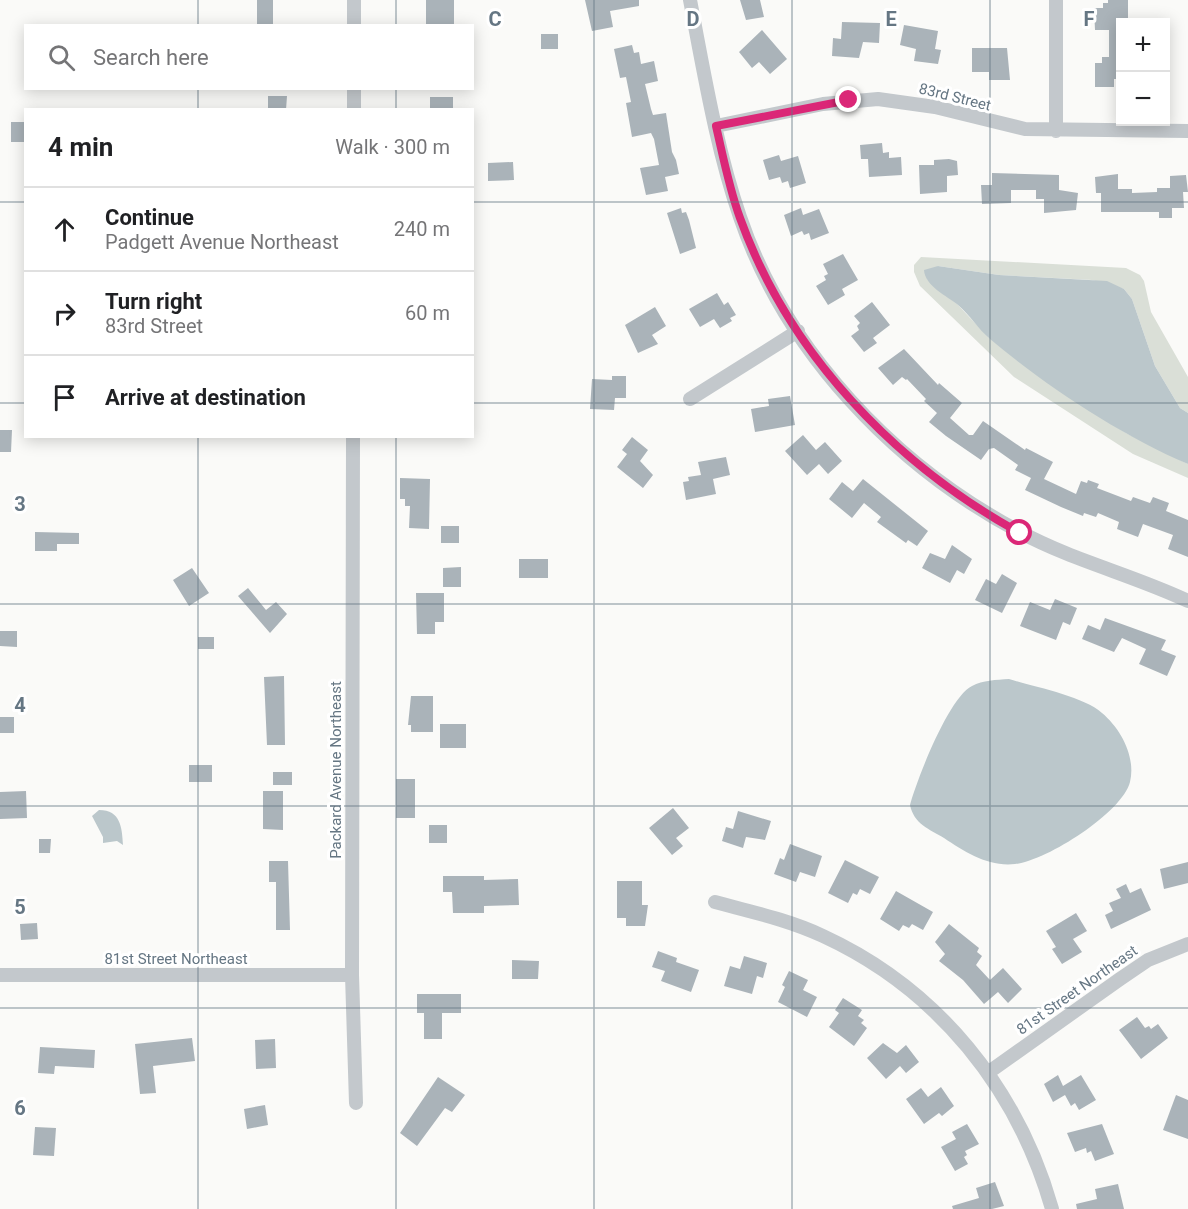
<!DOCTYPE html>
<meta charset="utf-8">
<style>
:root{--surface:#fff;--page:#f6f6f6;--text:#202124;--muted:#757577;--line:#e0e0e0}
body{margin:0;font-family:Roboto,sans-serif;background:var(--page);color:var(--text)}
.controls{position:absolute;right:18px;top:18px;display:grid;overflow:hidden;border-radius:0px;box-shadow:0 3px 15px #0003}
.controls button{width:54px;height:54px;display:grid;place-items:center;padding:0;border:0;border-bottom:2px solid var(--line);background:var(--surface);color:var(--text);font:30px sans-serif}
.stop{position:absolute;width:18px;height:18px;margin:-14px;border:4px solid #db2777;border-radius:50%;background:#fff}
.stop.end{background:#db2777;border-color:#fff;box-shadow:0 2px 6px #0008}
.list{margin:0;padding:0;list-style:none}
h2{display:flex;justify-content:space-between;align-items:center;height:78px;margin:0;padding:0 24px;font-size:26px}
h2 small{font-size:20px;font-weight:400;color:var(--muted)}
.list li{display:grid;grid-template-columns:39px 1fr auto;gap:18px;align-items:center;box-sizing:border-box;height:84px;padding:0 24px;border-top:2px solid var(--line)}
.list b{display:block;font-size:22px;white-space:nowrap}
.list p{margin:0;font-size:20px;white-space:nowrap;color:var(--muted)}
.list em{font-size:20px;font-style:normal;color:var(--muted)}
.icon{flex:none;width:33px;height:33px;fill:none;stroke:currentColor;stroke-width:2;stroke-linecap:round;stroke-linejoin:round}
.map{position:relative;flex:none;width:1188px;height:1209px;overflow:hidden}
.search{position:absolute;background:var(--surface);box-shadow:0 3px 15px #0003;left:24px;top:24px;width:450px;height:66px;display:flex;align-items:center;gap:15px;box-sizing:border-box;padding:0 21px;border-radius:0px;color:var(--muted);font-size:22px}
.panel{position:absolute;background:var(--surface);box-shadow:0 3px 15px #0003;left:24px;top:108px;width:450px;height:330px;border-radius:0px}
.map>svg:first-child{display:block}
</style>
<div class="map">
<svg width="1188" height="1209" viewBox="0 0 1188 1209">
<rect width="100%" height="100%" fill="#fafaf8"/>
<path fill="#dadfd7" d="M921,257L1126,268L1140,275L1144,281L1151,312L1188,377V413L1180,408L1155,366L1132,299L1124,289L1092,280L999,275L938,266L927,279L958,305L989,338L1061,391L1126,433L1188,464V478L1133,454L1014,377L920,286L914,272V265Z"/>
<path fill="#bbc7cb" d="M938,266L999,275L1107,281L1124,289L1132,299L1155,366L1180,408L1188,413V464C1120,435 1046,386 990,339C978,329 970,315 958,305C947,296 925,286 924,270Z
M1009,679C1034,687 1083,696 1102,713C1121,729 1136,757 1130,782C1122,813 1046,861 1015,864C988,867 965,852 944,838C929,829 914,824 910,805C917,779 949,697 972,686C983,680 996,680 1009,679Z
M99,810C121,810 122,828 123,845L117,841L103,843V837L92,816Z"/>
<path fill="#aab3b9" d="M257,0H273V26H257Z
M426,0H454V25L426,26Z
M585,0H639V6L610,11L613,27L592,31Z
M740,0H760L764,17L746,20Z
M1108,0H1128V22H1120V79H1114V87H1095V63H1102V57H1109V30H1095L1094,8H1103V3H1108Z
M842,22L880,23L879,43L863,42L859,58L832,56L833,38L841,39Z
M904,25L938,31L935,49L941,50L938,64L914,61L916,49L900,45Z
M762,30L787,59L770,74L759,62L752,68L739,52Z
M541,34H558V49H541Z
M632,45L634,53L639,52L641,64L654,61L658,81L645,84L651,109L653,115L666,113L672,152L676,160L679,174L665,177L668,191L646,195L640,168L659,165L654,139L651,133L632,137L626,103L631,102L626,77L620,78L614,49Z
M972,48H1007L1010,80H989V72H972Z
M268,96H287L286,110H268Z
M430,97H453V110H430Z
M11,122H26V142H11Z
M882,143L883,153L889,152V158L901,157L902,175L869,177L868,159H861L860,145Z
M779,155L781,161L798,156L806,183L790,188L788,181L782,183L780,177L769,180L763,160Z
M949,159L957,161L958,175L947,176V192L920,194L919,165H934V160Z
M513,162L514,180L488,181V163Z
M992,173L1059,175V190L1078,193L1076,210L1044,213V199H1036V190H1011V203L982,204L981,185H992Z
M1118,174V189H1132V193L1157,192V188H1170V176L1186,175L1188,192H1183L1184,208H1172V218H1159V212H1101V193H1096L1095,177Z
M681,208L682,213L686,212L689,220L696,248L680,254L667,213Z
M801,208L803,215L819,209L829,233L811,240L809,233L804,235L802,231L791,236L784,215Z
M843,254L858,280L842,289L845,295L828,305L816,286L826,280L824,276L828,274L823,264Z
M717,293L724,305L728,302L736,315L730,318L732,321L720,328L714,319L700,327L689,309Z
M872,302L890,325L873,338L877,343L864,352L851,336L859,330L857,326L860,323L854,316Z
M655,307L666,326L652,335L658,344L638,353L625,325Z
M904,349L938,385L939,383L962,403L950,418L969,435H973L983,421L1025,450L1026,448L1053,462L1044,479L1076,494L1081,481L1087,483L1088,480L1099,484L1097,488L1131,501L1133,497L1150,503L1153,497L1169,503L1166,511L1188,520V557L1168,549L1173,535L1143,524L1138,537L1117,529L1119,522L1098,513L1096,517L1084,513L1083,516L1061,507L1025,490L1031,478L1015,470L1018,465L994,448L989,449L981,460L946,436L929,422L937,413L924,401L926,399L907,379L906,380L902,377L893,385L878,368Z
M612,376H626V398H615L614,410L590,409L592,379L612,380Z
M790,396L795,425L755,432L751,409L769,406L768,399Z
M0,430H12L11,452H0Z
M803,435L816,450L825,442L842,461L828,474L819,464L807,475L785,451Z
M632,437L648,450L640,461L653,475L643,488L617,467L627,454L622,450Z
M726,457L730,475L713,479L716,494L686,500L683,482L689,481L688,477L701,475L698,462Z
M400,478L430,479L429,529L409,528L410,506H405V499H400Z
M863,479L928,531L917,546L908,540L906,543L877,522L881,517L864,503L852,518L829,499L842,482L853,491Z
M441,526H459V543H441Z
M35,532L79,533V544H57V551H35Z
M952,545L972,559L964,574L957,570L950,583L922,568L930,553L945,559Z
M519,559H548V578H519Z
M461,567V587H443V568Z
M192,568L209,593L189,606L173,580Z
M1002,574L1017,583L1002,613L975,600L986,579L996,584Z
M248,588L266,610L276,602L287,614L270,633L238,596Z
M416,593H444V622H435V634H417Z
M1055,599L1077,608L1070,625L1063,622L1056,640L1020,626L1030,602L1050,610Z
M1105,618L1166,640L1161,650L1176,656L1167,676L1139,664L1146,649L1122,638L1114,652L1082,639L1088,625L1100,630Z
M0,631H17V647L0,646Z
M198,637H214V649H198Z
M284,676L285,745H267L264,677Z
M411,696H433V732H411V725H408Z
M0,717H14V733H0Z
M440,724H466V748H440Z
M189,765H212V782H189Z
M273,772H292V785H273Z
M396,779H415V818H396Z
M26,791L27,818L0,819V792Z
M263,791H283V830L263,829Z
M673,808L689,828L676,838L683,846L672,855L649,828Z
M738,811L771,821L765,840L746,837L743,848L722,841L726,827L733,829Z
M429,825H447V843H429Z
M39,839H51L50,853H39Z
M790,844L822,856L815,877L800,872L796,882L774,874L780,858L784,860Z
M845,860L879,877L870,894L860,889L857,895L853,893L848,903L828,893Z
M269,861H288L290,930H276V882H269Z
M1188,862V883L1164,889L1160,869Z
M443,876H484V880L518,879L519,905L484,906V913H453L452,892H443Z
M617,881H642V905H648L645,926H626V918H617Z
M1126,884L1130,893L1141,888L1151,910L1111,929L1105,915L1113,911L1109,903L1121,898L1116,889Z
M896,891L933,912L923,930L912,924L909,928L903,925L899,931L880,919Z
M1076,913L1087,931L1073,939L1082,952L1062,964L1052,949L1056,947L1046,931Z
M37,923L38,939L21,940L20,924Z
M949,924L979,948L977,952L982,956L976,965L990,980L1003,968L1022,989L1008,1003L998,992L984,1004L963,980L939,961L945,954L935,942Z
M658,951L677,958L676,962L699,970L691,992L661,981L665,971L652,967Z
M744,956L767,963L763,978L757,976L752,994L724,986L730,966L740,969Z
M512,960L539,961L538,979H512Z
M789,971L808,980L803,990L817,997L807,1017L778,1002L785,987L782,985Z
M417,994H461V1013H442V1039H424V1013H417Z
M843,998L862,1010L858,1016L864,1020L861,1023L867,1028L854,1046L829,1027L839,1013L835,1010Z
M1137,1017L1145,1028L1149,1026L1151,1029L1158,1024L1168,1038L1141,1059L1119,1030Z
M192,1038L195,1061L153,1066L156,1093L140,1094L135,1044Z
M275,1039L276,1068L256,1069L255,1040Z
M883,1043L897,1053L906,1045L919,1062L906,1073L900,1066L886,1079L867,1058Z
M40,1047L95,1050L94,1068L55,1066L54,1074L38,1073Z
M1058,1075L1063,1086L1081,1075L1096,1100L1079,1110L1075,1103L1071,1106L1065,1095L1053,1102L1044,1084Z
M438,1077L465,1095L452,1112L445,1108L417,1146L400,1133Z
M941,1087L954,1106L942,1116L939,1113L924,1124L906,1099L921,1088L928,1097Z
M1176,1095L1188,1100V1139L1163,1130Z
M265,1105L268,1125L247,1129L244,1109Z
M967,1124L979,1144L965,1151L967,1155L964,1157L968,1164L955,1171L941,1147L956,1139L952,1132Z
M1102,1124L1114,1154L1095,1161L1091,1151L1087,1153L1086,1148L1075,1152L1067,1133Z
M35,1127L56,1128L54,1156L33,1155Z
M995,1182L1004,1206L992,1209H953L952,1206L979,1198L976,1188Z
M1118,1184L1124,1209H1077L1076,1204L1097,1199L1095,1189Z"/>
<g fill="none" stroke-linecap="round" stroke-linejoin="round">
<path stroke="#c3c8cc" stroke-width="14" d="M690,0C704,72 716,147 740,217C786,352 895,466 1020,532C1074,561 1133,575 1188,601
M354,26V0
M354,110V88
M716,126L823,104L878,99L935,107L1025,129L1188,131
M1056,131V0
M690,399L798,331
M353,436L352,975L356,1103
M715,902C752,912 789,920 823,936C938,989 1018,1089 1052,1209
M0,975H352
M989,1072L1120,979L1148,960L1188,944"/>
</g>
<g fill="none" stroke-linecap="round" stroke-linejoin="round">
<path stroke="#db2777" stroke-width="8" d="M849,100L716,126C723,156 729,188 740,218C789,354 895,464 1020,533"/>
</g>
<path fill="none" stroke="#657683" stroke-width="1.5" stroke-opacity="0.55" d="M198,0V26M396,0V26M594,0V1209M792,0V1209M990,0V1209M198,88V110M396,88V110M0,202H26M472,202H1188M0,403H26M472,403H1188M198,436V1209M396,436V1209M0,604H1188M0,806H1188M0,1008H1188"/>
<g text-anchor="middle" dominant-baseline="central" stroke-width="6" stroke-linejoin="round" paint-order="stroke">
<g font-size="15" fill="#657683" stroke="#fff">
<text transform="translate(955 97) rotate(14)">83rd Street</text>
<text transform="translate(336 770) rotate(-90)">Packard Avenue Northeast</text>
<text x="176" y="959">81st Street Northeast</text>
<text transform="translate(1077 990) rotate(-35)">81st Street Northeast</text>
</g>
</g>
<g font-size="20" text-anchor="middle" font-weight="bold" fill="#657683" stroke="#fff" stroke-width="6" stroke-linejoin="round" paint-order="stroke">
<text x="495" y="26">C</text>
<text x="693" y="26">D</text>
<text x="891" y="26">E</text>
<text x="1089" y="26">F</text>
<text x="20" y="511">3</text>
<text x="20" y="712">4</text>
<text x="20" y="914">5</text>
<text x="20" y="1115">6</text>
</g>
</svg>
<div class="controls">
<button>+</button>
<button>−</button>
</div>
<div class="stop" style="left:1020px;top:533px"></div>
<div class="stop end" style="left:849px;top:100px"></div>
<div class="search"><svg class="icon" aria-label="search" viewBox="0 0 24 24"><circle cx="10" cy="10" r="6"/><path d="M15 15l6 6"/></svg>Search here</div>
<section class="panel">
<h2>4 min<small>Walk · 300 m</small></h2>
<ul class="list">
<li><svg class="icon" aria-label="ahead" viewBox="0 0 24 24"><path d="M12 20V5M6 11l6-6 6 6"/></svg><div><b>Continue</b><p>Padgett Avenue Northeast</p></div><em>240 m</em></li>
<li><svg class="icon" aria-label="right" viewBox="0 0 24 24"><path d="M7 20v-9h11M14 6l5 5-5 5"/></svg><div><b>Turn right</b><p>83rd Street</p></div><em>60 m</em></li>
<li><svg class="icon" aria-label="arrive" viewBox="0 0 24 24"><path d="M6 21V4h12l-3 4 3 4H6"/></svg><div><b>Arrive at destination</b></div></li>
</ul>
</section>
</div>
